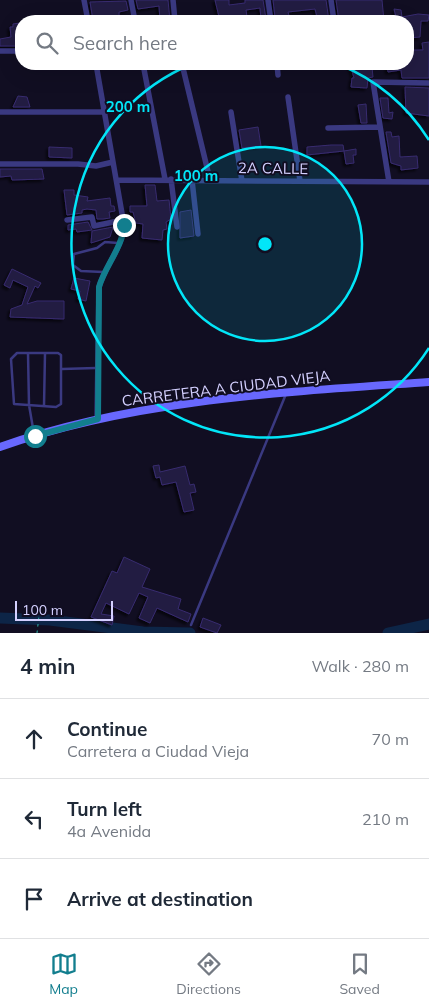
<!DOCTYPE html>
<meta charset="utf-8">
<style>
:root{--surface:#fff;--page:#f6f6f7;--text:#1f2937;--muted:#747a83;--line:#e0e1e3;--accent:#127e8e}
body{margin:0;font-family:Mulish,sans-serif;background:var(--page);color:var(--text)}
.scale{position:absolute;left:15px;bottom:12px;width:98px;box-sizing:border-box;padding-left:5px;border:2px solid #d4d0ff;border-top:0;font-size:14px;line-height:18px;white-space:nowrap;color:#d4d0ff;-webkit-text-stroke:4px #110e22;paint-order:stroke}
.stop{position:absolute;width:15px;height:15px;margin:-11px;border:4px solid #127e8e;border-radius:50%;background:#fff}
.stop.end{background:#127e8e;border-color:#fff;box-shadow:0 1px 5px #0008}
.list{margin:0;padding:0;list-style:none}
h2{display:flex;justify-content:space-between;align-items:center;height:65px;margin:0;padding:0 20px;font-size:21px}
h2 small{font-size:16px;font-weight:400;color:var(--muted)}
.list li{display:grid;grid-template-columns:32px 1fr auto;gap:15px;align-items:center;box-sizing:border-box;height:80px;padding:0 20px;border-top:1px solid var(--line)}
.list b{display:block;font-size:19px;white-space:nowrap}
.list p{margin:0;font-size:16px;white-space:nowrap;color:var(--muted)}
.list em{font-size:16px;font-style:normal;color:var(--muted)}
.icon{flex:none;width:28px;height:28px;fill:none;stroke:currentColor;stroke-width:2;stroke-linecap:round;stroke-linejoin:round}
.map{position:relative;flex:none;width:429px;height:633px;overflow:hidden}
.search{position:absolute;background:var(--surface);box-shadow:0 5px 20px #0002;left:15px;right:15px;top:15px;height:55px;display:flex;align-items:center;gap:12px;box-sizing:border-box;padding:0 18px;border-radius:20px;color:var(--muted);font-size:19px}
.sheet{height:305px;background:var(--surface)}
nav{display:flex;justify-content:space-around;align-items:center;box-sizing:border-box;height:70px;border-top:1px solid var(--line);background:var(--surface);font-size:14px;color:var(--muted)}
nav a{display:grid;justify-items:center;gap:2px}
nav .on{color:var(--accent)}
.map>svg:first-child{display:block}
</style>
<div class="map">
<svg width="429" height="633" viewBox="0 0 429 633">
<defs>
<filter id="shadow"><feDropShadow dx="-2.5" dy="2.5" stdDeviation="1" flood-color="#0009"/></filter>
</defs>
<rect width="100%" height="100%" fill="#110e22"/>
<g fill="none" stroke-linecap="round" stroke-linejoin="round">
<path stroke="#0d2547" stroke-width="11" d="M0,618L50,620L143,632L190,633
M388,633L429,624"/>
</g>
<path fill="#211a43" stroke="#382c6f" filter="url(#shadow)" d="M136,0H168L170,21H160L159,6L138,9Z
M215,0H229V5L245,3V0H263L266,19H261L260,8L246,10L247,17L220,21Z
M273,0H326L329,21H318L315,9L288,12L289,16L275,17Z
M336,0H382L384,21H339Z
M126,1L128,10L119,12V21L93,20L90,2Z
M394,9L401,10L402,17L418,14L429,15L428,21H421L420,37L408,38V21H391V18L396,17Z
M20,23L21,46H0V39L11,37L10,27H13V24Z
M429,42V78H402L401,70L388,72L387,64H408V50H423L422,43Z
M350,64H361L362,68L372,67L373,77L368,78L367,88L351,87L352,78H354Z
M405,87L429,88V116L406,113Z
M18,96L27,97L30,107H13Z
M380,98H388L389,113L393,112L392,119L383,118Z
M366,104L367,123H361L358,105Z
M258,127L261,146L242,148L239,130Z
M386,132H391L392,137L399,136L400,157L417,156L418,168L401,170V166L391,163Z
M331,145H343L344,151L307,155V147Z
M49,147L72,148V158L49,157Z
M356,149V155H353L354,163L346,164L344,151Z
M0,169H42L44,179L12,180L11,176L0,177Z
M145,185H155L157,201L169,200L171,219L166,222L167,229L163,230L162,240L142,238L143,224L136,223L133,212H130V206H147Z
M64,190H74V195L88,197L87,201L110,198L111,206H114L115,211L109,212L110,218L103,219H97L96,210L87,209L82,210V213L67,215Z
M191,210L194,236L180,238V212Z
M88,222L92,230L77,232L76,229L68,230V225Z
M113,227L110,237L91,243L92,231Z
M12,269L41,283L38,288L35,286L27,304L37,301H64V319L10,317L11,309L22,305L28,287L13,280L10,288L4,285Z
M74,278L90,281L86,301L78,299L80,291L71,289Z
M159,465L160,472L185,466L190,485L194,484L196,492L190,493L194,510L184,512L176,482L162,485L160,477L156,478L153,466Z
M124,557L150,569L142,587L181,599L178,609L191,614L188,622L157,608L150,623L139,618L148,597L139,593L129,614L106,603L101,614L114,616L112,625L91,617L112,571L117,573Z
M203,618L221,625L217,633L200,627Z"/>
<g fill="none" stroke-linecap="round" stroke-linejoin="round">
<path stroke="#2fb3a8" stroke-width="1" stroke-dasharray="2.5 4" stroke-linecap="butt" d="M37,633L39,616"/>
<path stroke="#3a3981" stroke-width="2.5" d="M103,272L81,271L73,265L74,254L97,248L105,242L118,243
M17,353H58L61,355V404L56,407L14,404L11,359Z
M28,353L29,405L34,434
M62,369L96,368
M44,406L45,353
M191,625L286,394"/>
<path stroke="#3a3981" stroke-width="5.5" d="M84,0L88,21
M131,0L135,21
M173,0L175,21
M268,0L271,21
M331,0L334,21
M0,51H21
M96,64L124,225C123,247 105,266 99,287L97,419
M143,64L165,179
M182,64L210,180
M277,64L278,75
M288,97L300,181
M0,112H104
M231,112L242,181
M328,128L380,127
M0,164H78L96,166L113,162
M171,179L177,227
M117,180L429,182
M192,180L198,234
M389,182L373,82L429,83
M67,220L92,217L94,226L123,220"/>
<path stroke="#6868fe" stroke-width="8" d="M0,447C135,399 287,392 429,382"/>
</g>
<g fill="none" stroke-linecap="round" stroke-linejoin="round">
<path stroke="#127e8e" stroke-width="6" d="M35,436L98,419L99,287C105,266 123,247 124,225"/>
</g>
<circle cx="265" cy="244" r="97" fill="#02e6f8" fill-opacity=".12"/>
<g fill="none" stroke="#02e6f8" stroke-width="2.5">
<circle cx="265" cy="244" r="97"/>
<path d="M429 348A194 194 0 1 1 192 64M338 64A194 194 0 0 1 429 140"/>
</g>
<g text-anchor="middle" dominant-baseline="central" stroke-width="4" stroke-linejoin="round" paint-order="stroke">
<g font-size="15" fill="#d4d0ff" stroke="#110e22">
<text transform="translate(273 168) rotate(1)">2A CALLE</text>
<text transform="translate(226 388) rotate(-7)">CARRETERA A CIUDAD VIEJA</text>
</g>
</g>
<circle cx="265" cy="244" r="8" fill="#02e6f8" stroke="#110e22" stroke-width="2.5"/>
<g font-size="15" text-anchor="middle" font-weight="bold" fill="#02e6f8" stroke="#110e22" stroke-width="4" stroke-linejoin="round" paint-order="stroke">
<text x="128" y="112">200 m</text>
<text x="196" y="181">100 m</text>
</g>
</svg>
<div class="scale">100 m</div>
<div class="stop" style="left:35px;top:436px"></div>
<div class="stop end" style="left:124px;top:225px"></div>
<div class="search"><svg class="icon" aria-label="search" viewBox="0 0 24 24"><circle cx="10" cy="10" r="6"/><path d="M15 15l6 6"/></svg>Search here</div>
</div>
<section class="sheet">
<h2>4 min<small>Walk · 280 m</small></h2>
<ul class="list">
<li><svg class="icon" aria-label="ahead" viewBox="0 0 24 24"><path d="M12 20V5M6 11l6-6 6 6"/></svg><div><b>Continue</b><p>Carretera a Ciudad Vieja</p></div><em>70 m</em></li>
<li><svg class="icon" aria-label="left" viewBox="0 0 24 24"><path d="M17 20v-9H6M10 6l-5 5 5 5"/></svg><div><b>Turn left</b><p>4a Avenida</p></div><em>210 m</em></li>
<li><svg class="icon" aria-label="arrive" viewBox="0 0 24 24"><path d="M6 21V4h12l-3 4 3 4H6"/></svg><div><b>Arrive at destination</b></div></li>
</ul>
</section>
<nav>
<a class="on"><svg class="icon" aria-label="map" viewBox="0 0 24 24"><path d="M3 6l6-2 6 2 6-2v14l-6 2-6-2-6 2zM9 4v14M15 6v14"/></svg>Map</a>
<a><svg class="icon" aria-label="directions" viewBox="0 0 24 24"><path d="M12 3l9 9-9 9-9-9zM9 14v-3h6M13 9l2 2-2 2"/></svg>Directions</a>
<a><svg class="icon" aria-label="saved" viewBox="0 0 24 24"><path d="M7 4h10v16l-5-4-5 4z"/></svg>Saved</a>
</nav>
